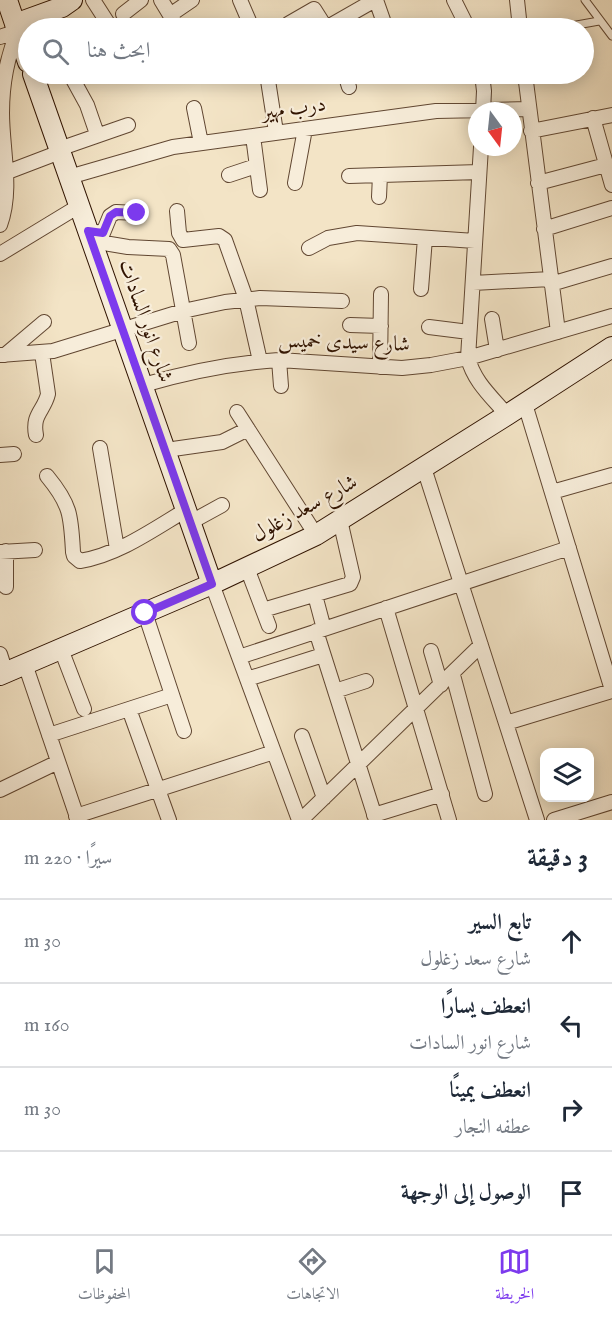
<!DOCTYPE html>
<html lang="ar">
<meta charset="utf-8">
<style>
:root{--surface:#fff;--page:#f6f6f7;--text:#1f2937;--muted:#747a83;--line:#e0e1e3;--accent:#7c3aed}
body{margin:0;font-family:"IM FELL English",Amiri,serif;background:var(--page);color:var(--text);direction:rtl}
.controls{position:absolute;right:18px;bottom:18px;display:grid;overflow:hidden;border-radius:12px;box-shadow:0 3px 15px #0003}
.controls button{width:54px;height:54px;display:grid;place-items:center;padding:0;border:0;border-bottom:2px solid var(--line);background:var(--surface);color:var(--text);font:30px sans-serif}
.compass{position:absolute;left:468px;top:102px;width:54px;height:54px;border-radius:50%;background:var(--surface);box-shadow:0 3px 15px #0003;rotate:165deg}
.stop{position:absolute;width:18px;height:18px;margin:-14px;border:4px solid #7c3aed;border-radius:50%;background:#fff}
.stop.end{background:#7c3aed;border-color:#fff;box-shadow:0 2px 6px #0008}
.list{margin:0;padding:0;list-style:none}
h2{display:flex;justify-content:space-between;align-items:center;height:78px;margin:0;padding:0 24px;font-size:26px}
h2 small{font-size:20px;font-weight:400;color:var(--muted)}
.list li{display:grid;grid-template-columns:39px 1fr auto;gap:18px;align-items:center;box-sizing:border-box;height:84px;padding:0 24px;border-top:2px solid var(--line)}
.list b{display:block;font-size:22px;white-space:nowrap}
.list p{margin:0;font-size:20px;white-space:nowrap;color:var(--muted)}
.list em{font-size:20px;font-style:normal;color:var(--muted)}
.icon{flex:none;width:33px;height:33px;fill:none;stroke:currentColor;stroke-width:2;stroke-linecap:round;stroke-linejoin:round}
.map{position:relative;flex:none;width:612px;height:820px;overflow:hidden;direction:ltr}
.search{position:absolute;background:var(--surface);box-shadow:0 3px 15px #0003;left:18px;right:18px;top:18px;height:66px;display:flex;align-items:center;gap:15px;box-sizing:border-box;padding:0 21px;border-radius:33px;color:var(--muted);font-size:22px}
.sheet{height:414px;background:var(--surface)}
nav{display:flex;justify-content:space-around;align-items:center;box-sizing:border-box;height:84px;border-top:2px solid var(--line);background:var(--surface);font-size:16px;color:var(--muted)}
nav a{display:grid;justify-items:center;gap:3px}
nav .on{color:var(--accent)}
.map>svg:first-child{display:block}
</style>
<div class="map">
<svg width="612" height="820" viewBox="0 0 612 820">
<rect width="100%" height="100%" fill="#f3e4c6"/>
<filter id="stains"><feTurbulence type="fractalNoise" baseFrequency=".00333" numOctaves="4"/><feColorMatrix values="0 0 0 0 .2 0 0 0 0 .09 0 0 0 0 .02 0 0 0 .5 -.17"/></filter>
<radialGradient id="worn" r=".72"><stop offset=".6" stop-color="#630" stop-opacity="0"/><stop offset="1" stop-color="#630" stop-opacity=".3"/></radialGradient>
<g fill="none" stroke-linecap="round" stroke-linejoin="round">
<defs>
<path id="lane" d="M585,0L612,36
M560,28L599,21"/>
<path id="street" d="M93,0L111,28
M161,0L178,28
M240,0L252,28
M376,0L383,20
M454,0L468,28
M517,0L520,28
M123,14L141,0
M170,15L192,0
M288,24L314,9L326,28
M326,28L375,0
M0,37L18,31
M70,74L87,105L97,134
M267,74L276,132
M345,74L349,87
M482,74L484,91L483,111
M525,74L558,332
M194,108L201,143
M593,118L612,185
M531,131L612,115
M253,136L260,190
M481,147L468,358C474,382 492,397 507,415
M59,149L128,125
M5,173L60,152
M229,175L256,166
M349,176L479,172
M69,177L173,147L436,111L528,109
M295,183L305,129
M538,183L606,165
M379,197L380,175
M177,211L179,233L183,240L219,236L225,240L246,299L260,361
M0,225C13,190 2,149 2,113C2,85 7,57 18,31
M544,229L612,208
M88,231L103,233L110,216L116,212L137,213
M92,241L128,247L169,249L173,255L189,343
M309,248L328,238L357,233L475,241
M0,254L79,206
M473,283L551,279
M551,284L612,266
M421,289L425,238
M492,319L497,350
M350,325L381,326
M429,327L469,332
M0,355L53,351L183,311L225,302L260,298L342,301
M5,355L44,322
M279,360L281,386
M380,367L381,294
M143,385C188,372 232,363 279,360L402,368L431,365L468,358L612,316
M525,404L612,690
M237,412L316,535
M36,435C32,414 44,411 48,394L42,353
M100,448L117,549
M166,450L222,442L248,429
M0,455L14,454
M424,468L537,820
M47,476C71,505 71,516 73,552L74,556L80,561C118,555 154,529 186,510
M552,492L612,475
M191,522L222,505
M0,552L35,550
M247,568L269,626
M212,584L299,820
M6,587V551
M315,595L324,629
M386,608L449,820
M263,610L350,584L353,577L340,520
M145,613L184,731
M316,631L376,820
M61,649L84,709
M431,651L441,685
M0,654L6,673
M239,657L569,548
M25,664L78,820
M453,675L485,794
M247,679L323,655
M335,691L366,681
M129,709L169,820
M506,723L612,691
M49,735L172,695
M302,736L324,798
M0,790L58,762
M374,815L442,794
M76,816L274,752
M301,820L481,645
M554,820L612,802"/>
<path id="secondary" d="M7,0L28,62
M15,24L62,7L72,0
M33,74L212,584
M0,675L212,584L316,535L507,415L612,347"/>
</defs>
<use href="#lane" stroke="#614732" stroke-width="9"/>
<use href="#street" stroke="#614732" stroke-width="16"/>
<use href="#secondary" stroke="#301300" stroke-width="22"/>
<use href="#lane" stroke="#f7edda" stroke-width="7"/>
<use href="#street" stroke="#f7edda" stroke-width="14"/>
<use href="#secondary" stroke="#f7edda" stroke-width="20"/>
</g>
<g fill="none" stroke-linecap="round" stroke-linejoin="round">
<path stroke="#7c3aed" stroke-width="8" d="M137,213L116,212L110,216L103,233L88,231L212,584L145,613"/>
</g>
<g text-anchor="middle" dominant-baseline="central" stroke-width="4.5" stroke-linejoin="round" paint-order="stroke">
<g font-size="21" fill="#301300" stroke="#f7edda">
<text transform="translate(294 109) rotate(-8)">درب مهير</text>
<text transform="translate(145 321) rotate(71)">شارع انور السادات</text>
<text transform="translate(344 343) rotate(2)">شارع سيدى خميس</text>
<text transform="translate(305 509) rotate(-29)">شارع سعد زغلول</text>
</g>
</g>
<rect width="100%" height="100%" filter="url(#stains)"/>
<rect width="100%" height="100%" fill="url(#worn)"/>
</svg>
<div class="controls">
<button><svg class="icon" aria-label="layers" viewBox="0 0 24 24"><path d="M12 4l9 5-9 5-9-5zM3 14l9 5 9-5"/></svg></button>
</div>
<svg class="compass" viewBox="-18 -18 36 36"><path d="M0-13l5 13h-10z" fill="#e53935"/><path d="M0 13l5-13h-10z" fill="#747a83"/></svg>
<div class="stop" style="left:145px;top:613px"></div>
<div class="stop end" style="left:137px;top:213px"></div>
<div class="search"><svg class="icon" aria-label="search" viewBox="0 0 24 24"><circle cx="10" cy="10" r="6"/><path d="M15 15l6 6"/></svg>ابحث هنا</div>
</div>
<section class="sheet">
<h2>3 دقيقة<small>سيرًا · 220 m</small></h2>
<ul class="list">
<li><svg class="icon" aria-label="ahead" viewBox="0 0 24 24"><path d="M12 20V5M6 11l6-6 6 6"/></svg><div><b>تابع السير</b><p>شارع سعد زغلول</p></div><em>30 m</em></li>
<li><svg class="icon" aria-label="left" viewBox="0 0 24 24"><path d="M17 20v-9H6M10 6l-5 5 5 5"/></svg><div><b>انعطف يسارًا</b><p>شارع انور السادات</p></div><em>160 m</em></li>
<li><svg class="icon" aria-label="right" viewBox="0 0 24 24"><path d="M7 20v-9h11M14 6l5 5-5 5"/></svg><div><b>انعطف يمينًا</b><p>عطفه النجار</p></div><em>30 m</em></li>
<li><svg class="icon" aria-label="arrive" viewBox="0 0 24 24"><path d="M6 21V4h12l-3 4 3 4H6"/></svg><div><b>الوصول إلى الوجهة</b></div></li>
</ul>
</section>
<nav>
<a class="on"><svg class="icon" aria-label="map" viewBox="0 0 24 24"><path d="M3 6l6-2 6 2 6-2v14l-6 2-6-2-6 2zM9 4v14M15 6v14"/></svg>الخريطة</a>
<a><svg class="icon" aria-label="directions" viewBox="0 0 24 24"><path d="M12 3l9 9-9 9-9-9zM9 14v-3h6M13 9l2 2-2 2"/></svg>الاتجاهات</a>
<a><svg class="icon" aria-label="saved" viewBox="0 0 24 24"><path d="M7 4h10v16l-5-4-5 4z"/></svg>المحفوظات</a>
</nav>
